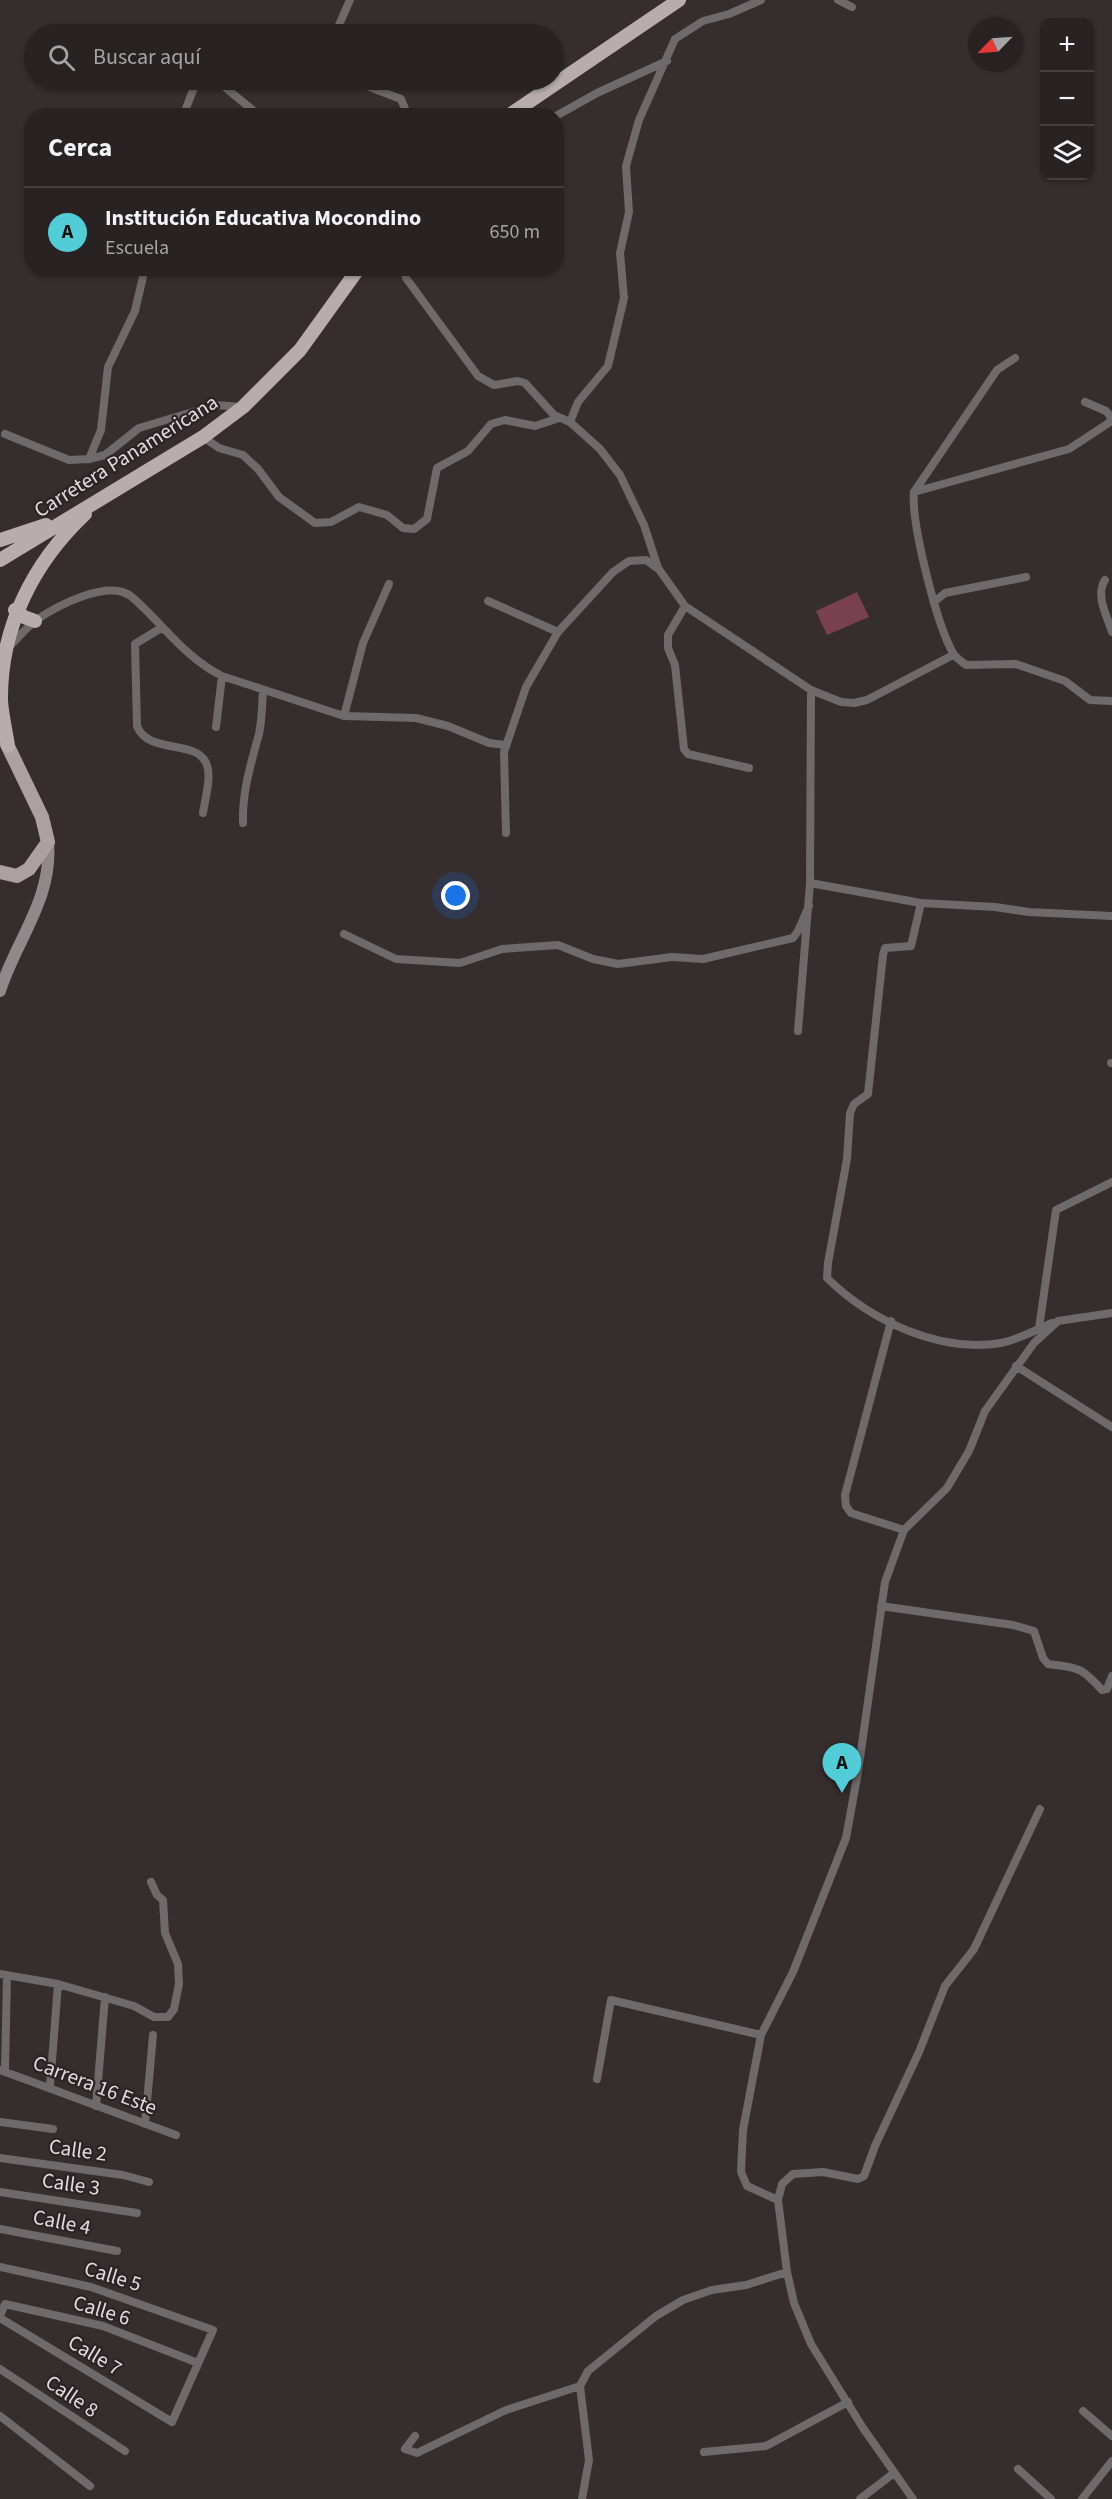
<!DOCTYPE html>
<html lang="es">
<meta charset="utf-8">
<style>
:root{--surface:#282223;--page:#342f30;--text:#f1f3f6;--muted:#a5a4a6;--line:#443f41;--accent:#52ccd6}
body{margin:0;font-family:"Source Sans 3",sans-serif;background:var(--page);color:var(--text)}
.controls{position:absolute;right:18px;top:18px;display:grid;overflow:hidden;border-radius:12px;box-shadow:0 2px 4px #0004}
.controls button{width:54px;height:54px;display:grid;place-items:center;padding:0;border:0;border-bottom:2px solid var(--line);background:var(--surface);color:var(--text);font:30px sans-serif}
.compass{position:absolute;left:968px;top:18px;width:54px;height:54px;border-radius:50%;background:var(--surface);box-shadow:0 2px 4px #0004;rotate:245deg}
.you{position:absolute;left:456px;top:896px;width:21px;height:21px;margin:-15px;border:4px solid #fff;border-radius:50%;background:#1a73e8;box-shadow:0 0 0 9px #1a73e833}
.badge{display:grid;place-items:center;width:39px;height:39px;border-radius:50%;background:var(--accent);color:#111;font-size:20px;font-weight:700}
.pin{position:absolute;translate:-50% -50px;filter:drop-shadow(0 2px 3px #0008)}
.pin::after{content:'';position:absolute;top:32px;width:21px;height:18px;background:inherit;clip-path:polygon(0 0,100% 0,50% 100%)}
.list{margin:0;padding:0;list-style:none}
h2{display:flex;justify-content:space-between;align-items:center;height:78px;margin:0;padding:0 24px;font-size:26px}
h2 small{font-size:20px;font-weight:400;color:var(--muted)}
.list li{display:grid;grid-template-columns:39px 1fr auto;gap:18px;align-items:center;box-sizing:border-box;height:90px;padding:0 24px;border-top:2px solid var(--line)}
.list b{display:block;font-size:22px;white-space:nowrap}
.list p{margin:0;font-size:20px;white-space:nowrap;color:var(--muted)}
.list em{font-size:20px;font-style:normal;color:var(--muted)}
.icon{flex:none;width:33px;height:33px;fill:none;stroke:currentColor;stroke-width:2;stroke-linecap:round;stroke-linejoin:round}
.map{position:relative;flex:none;width:1112px;height:2499px;overflow:hidden}
.search{position:absolute;background:var(--surface);box-shadow:0 2px 4px #0004;left:24px;top:24px;width:540px;height:66px;display:flex;align-items:center;gap:15px;box-sizing:border-box;padding:0 21px;border-radius:33px;color:var(--muted);font-size:22px}
.panel{position:absolute;background:var(--surface);box-shadow:0 2px 4px #0004;left:24px;top:108px;width:540px;height:168px;border-radius:24px}
.map>svg:first-child{display:block}
</style>
<div class="map">
<svg width="1112" height="2499" viewBox="0 0 1112 2499">
<rect width="100%" height="100%" fill="#362d2f"/>
<path fill="#794052" d="M857,592L869,617L827,635L816,611Z"/>
<g fill="none" stroke-linecap="round" stroke-linejoin="round">
<path stroke="#6e696a" stroke-width="8" d="M838,0L852,7
M335,34L350,0
M216,80L260,116
M351,80L401,99L408,116
M183,116L197,80
M556,116L597,93L667,61
M404,268L406,278L478,376L494,385L518,381L525,383L554,415L570,422L600,449L620,475L644,525L658,568L685,606L811,690L841,702L854,703L867,700L953,655
M1015,358L997,370L914,492C911,524 937,625 953,653C956,658 962,662 966,665L1016,664L1065,681L1090,700L1112,701
M570,422L578,402L608,366L624,298L620,253L629,212L626,166L639,120L675,39L703,21L729,14L761,0
M5,434L69,460L89,459L105,455L139,428L216,405L242,407
M203,437L219,448L243,455L258,469L279,497L315,523L331,522L359,507L387,515L403,528L414,529L427,519L437,468L468,451L491,424L505,420L535,426L559,418
M89,459L101,430L108,367L135,311L145,268
M914,492L1069,449L1110,422L1111,417L1106,411L1085,402
M1105,580C1095,595 1107,616 1112,632
M488,601L558,632
M934,602L945,593L1026,577
M685,606L668,635V648L675,665L684,749L688,754L749,768
M161,628L135,644L137,726C148,754 193,740 205,761C213,773 205,799 203,813
M9,647C17,639 26,628 35,621C56,606 109,578 132,597C163,624 185,658 222,676L344,716L416,718L448,726L489,743L505,745
M344,716L363,643L389,584
M216,727L222,676
M243,823C242,792 251,763 259,734C262,720 262,705 263,691
M506,833L504,752L526,687L558,632L613,572L629,561L646,560L657,568
M810,883L921,903L995,907L1029,912L1112,916
M921,903L911,946L885,948L883,955L868,1094L854,1104L850,1113L847,1159L828,1263L827,1278C871,1321 939,1353 1001,1343C1015,1341 1038,1329 1052,1323
M344,934L396,959L460,963L502,949L558,945L593,959L618,964L672,957L703,959L793,938L798,931L809,906
M798,1031L810,883L811,690
M1111,1063H1112
M891,1321L845,1495L846,1506L851,1513L904,1530
M1039,1328L1056,1210L1112,1182
M1016,1366L1112,1427
M881,1606L1013,1625L1034,1631L1043,1658L1048,1664C1078,1668 1080,1666 1102,1690L1107,1689L1112,1676
M0,1974L58,1984L134,2006L154,2017H168L174,2009L179,1984L178,1964L165,1933L163,1900L157,1895L151,1882
M0,2070L176,2135
M5,2072L7,1975
M597,2079L611,2000L761,2035
M50,2086L58,1984
M96,2106L105,1997
M0,2122L53,2129
M145,2124L153,2035
M0,2158L123,2175L149,2182
M0,2192L137,2213
M778,2200L782,2184L793,2174L823,2172L858,2179L864,2176L875,2146L919,2052L945,1986L974,1949L1040,1809
M0,2229L117,2251
M0,2267L91,2287L213,2330L172,2422L0,2318
M0,2316L5,2304L103,2326L198,2363
M0,2369L125,2451
M1083,2411L1112,2436
M0,2416L90,2486
M415,2436L405,2449L417,2453L506,2410L580,2386
M704,2452L766,2446L848,2402
M1018,2469L1051,2499
M582,2499L589,2460L580,2386L588,2371L656,2316L683,2300L712,2290L746,2285L787,2272
M860,2499L894,2473
M913,2499L863,2428L811,2344L794,2303L787,2272L778,2200L747,2186L741,2172L743,2130L761,2035L793,1972L846,1838L858,1772L885,1582L904,1530L947,1488L969,1451L985,1411L1034,1343L1058,1321L1112,1313
M1082,2499L1112,2461"/>
<path stroke="#90888a" stroke-width="12" d="M0,991C16,940 53,899 48,842"/>
<path stroke="#aba1a3" stroke-width="14" d="M0,872L17,876L29,869L48,842L42,817L3,736"/>
<path stroke="#b7acae" stroke-width="14" d="M508,116L679,0
M0,540L46,525
M0,560L203,437L243,407L300,350L359,268
M15,610L24,617L35,621
M8,746C6,731 2,716 1,701C0,627 34,562 85,514"/>
</g>
<g text-anchor="middle" dominant-baseline="central" stroke-width="4.5" stroke-linejoin="round" paint-order="stroke">
<g font-size="21" fill="#e2dcde" stroke="#2c2326">
<text transform="translate(126 456) rotate(-32)">Carretera Panamericana</text>
<text transform="translate(95 2085) rotate(21)">Carrera 16 Este</text>
<text transform="translate(78 2150) rotate(8)">Calle 2</text>
<text transform="translate(71 2184) rotate(8)">Calle 3</text>
<text transform="translate(62 2222) rotate(11)">Calle 4</text>
<text transform="translate(113 2276) rotate(17)">Calle 5</text>
<text transform="translate(102 2310) rotate(17)">Calle 6</text>
<text transform="translate(95 2355) rotate(31)">Calle 7</text>
<text transform="translate(72 2396) rotate(34)">Calle 8</text>
</g>
</g>
</svg>
<div class="controls">
<button>+</button>
<button>−</button>
<button><svg class="icon" aria-label="layers" viewBox="0 0 24 24"><path d="M12 4l9 5-9 5-9-5zM3 14l9 5 9-5"/></svg></button>
</div>
<svg class="compass" viewBox="-18 -18 36 36"><path d="M0-13l5 13h-10z" fill="#e53935"/><path d="M0 13l5-13h-10z" fill="#a5a4a6"/></svg>
<div class="you"></div>
<div class="pin badge" style="left:842px;top:1793px">A</div>
<div class="search"><svg class="icon" aria-label="search" viewBox="0 0 24 24"><circle cx="10" cy="10" r="6"/><path d="M15 15l6 6"/></svg>Buscar aquí</div>
<section class="panel">
<h2>Cerca<small></small></h2>
<ul class="list">
<li><span class="badge">A</span><div><b>Institución Educativa Mocondino</b><p>Escuela</p></div><em>650 m</em></li>
</ul>
</section>
</div>
